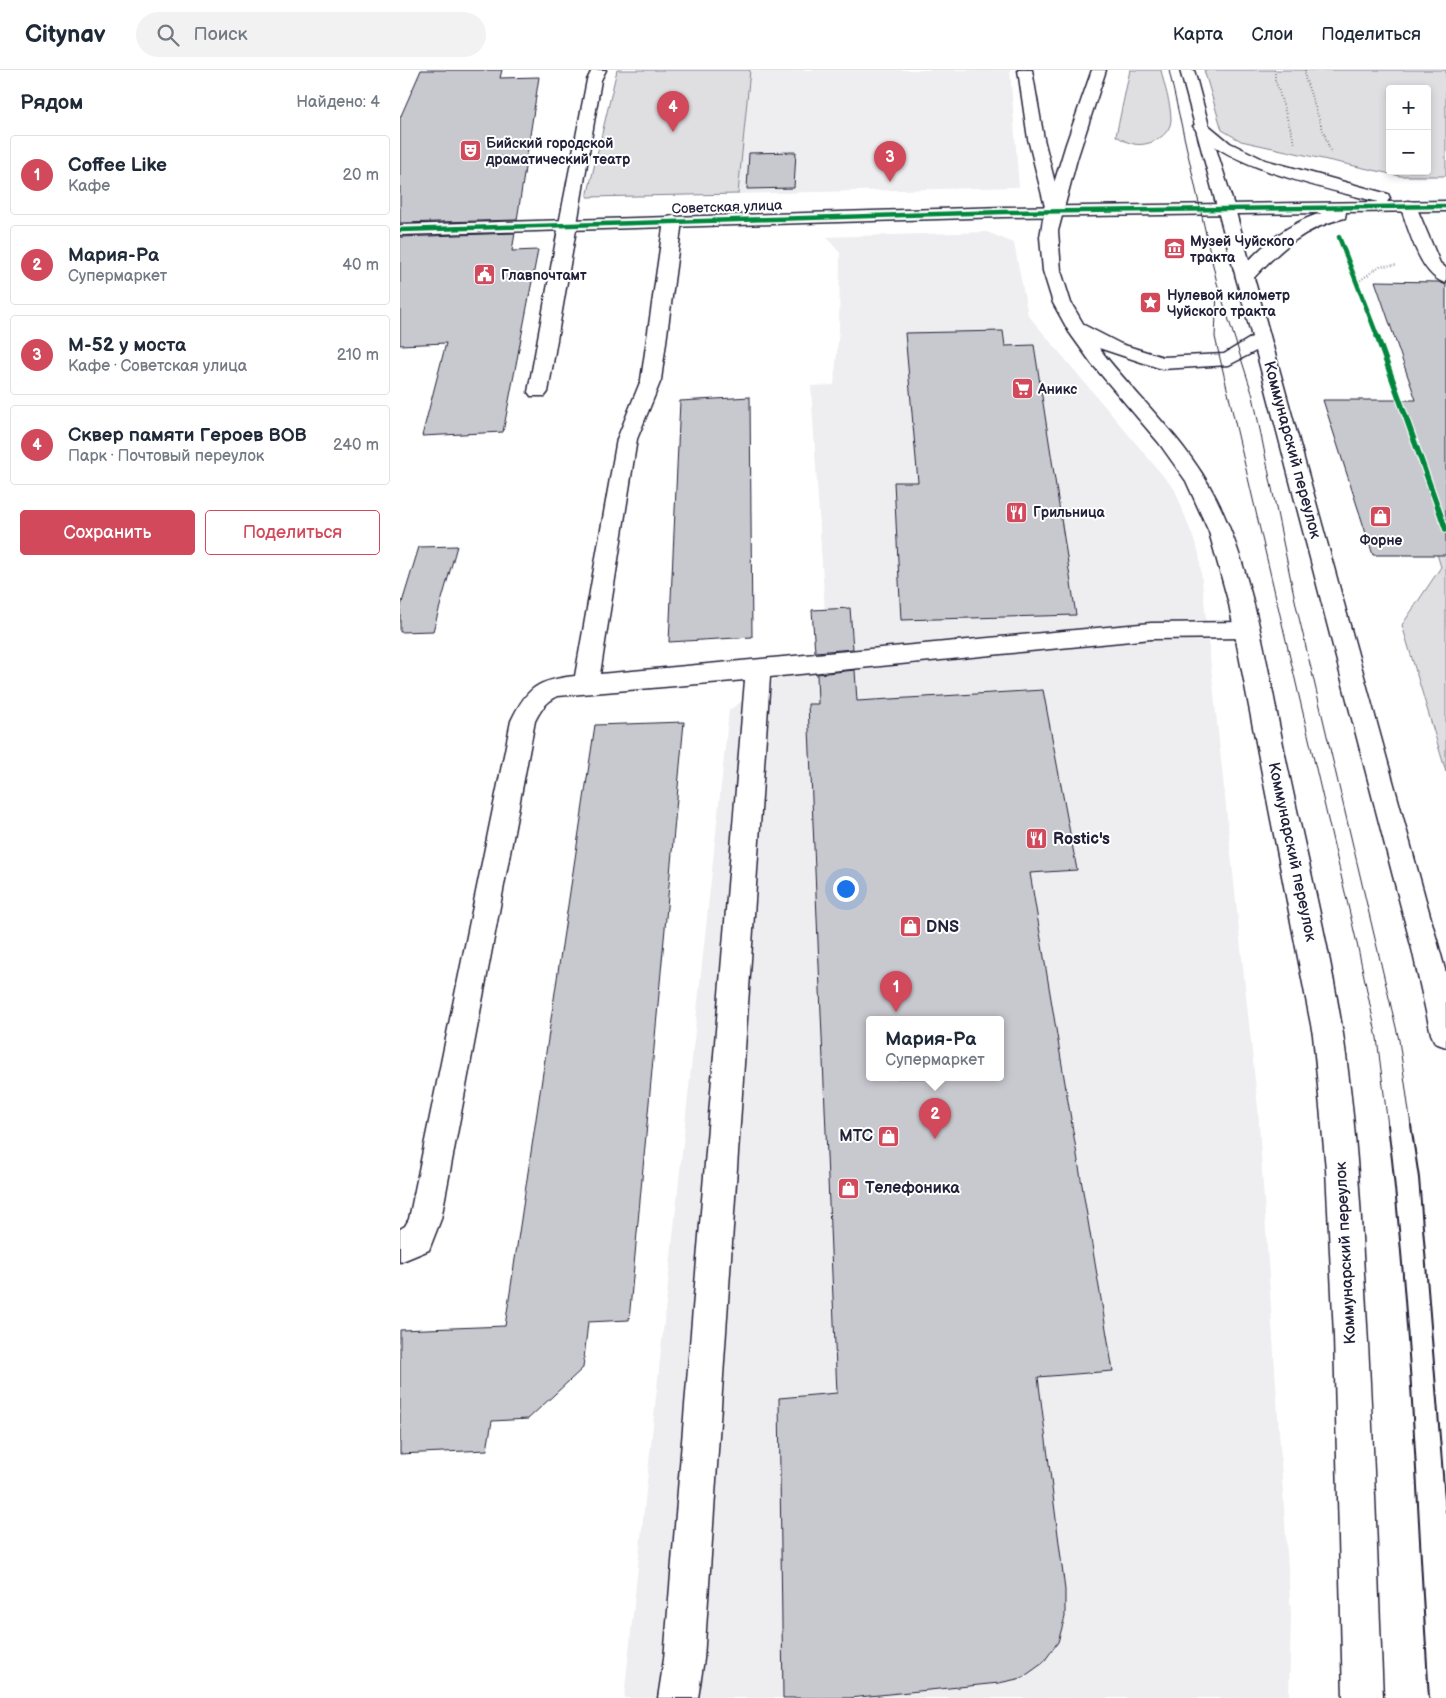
<!DOCTYPE html>
<html lang="ru">
<meta charset="utf-8">
<style>
:root{--surface:#fff;--page:#f2f2f3;--text:#1f2937;--muted:#747a83;--line:#e0e1e3;--accent:#d1495b}
body{margin:0;font-family:"Balsamiq Sans",sans-serif;background:var(--page);color:var(--text)}
.controls{position:absolute;right:15px;top:15px;display:grid;overflow:hidden;border-radius:5px;box-shadow:0 2px 8px #0003}
.controls button{width:45px;height:45px;display:grid;place-items:center;padding:0;border:0;border-bottom:1px solid var(--line);background:var(--surface);color:var(--text);font:25px sans-serif}
.you{position:absolute;left:445px;top:818px;width:18px;height:18px;margin:-12px;border:4px solid #fff;border-radius:50%;background:#1a73e8;box-shadow:0 0 0 8px #1a73e833}
.badge{display:grid;place-items:center;width:32px;height:32px;border-radius:50%;background:var(--accent);color:#fff;font-size:16px;font-weight:700}
.pin{position:absolute;translate:-50% -41px;filter:drop-shadow(0 1px 2px #0008)}
.pin::after{content:'';position:absolute;top:26px;width:18px;height:15px;background:inherit;clip-path:polygon(0 0,100% 0,50% 100%)}
.popup{position:absolute;left:466px;top:946px;width:138px;height:65px;box-sizing:border-box;display:grid;place-content:center;border-radius:5px;background:var(--surface);filter:drop-shadow(0 1px 4px #0005);font-size:16px;white-space:nowrap;color:var(--muted)}
.popup b{font-size:19px;color:var(--text)}
.popup::after{content:'';position:absolute;left:50%;top:100%;margin-left:-10px;border:10px solid transparent;border-top-color:var(--surface)}
.list{margin:0;padding:0;list-style:none}
h2{display:flex;justify-content:space-between;align-items:center;height:65px;margin:0;padding:0 20px;font-size:21px}
h2 small{font-size:16px;font-weight:400;color:var(--muted)}
.list li{display:grid;grid-template-columns:32px 1fr auto;gap:15px;align-items:center;box-sizing:border-box;height:80px;margin:0 10px 10px;padding:0 10px;border:1px solid var(--line);border-radius:5px}
.list b{display:block;font-size:19px;white-space:nowrap}
.list p{margin:0;font-size:16px;white-space:nowrap;color:var(--muted)}
.list em{font-size:16px;font-style:normal;color:var(--muted)}
.actions{display:flex;gap:10px;padding:15px 20px}
.actions a{flex:1;padding:11px 0;border:1px solid var(--accent);border-radius:5px;text-align:center;font-size:18px;color:var(--accent)}
.actions .main{background:var(--accent);color:#fff}
.icon{flex:none;width:28px;height:28px;fill:none;stroke:currentColor;stroke-width:2;stroke-linecap:round;stroke-linejoin:round}
.map{position:relative;flex:none;width:1046px;height:1628px;overflow:hidden}
header{display:flex;align-items:center;gap:30px;box-sizing:border-box;height:70px;padding:0 25px;background:var(--surface);border-bottom:1px solid var(--line)}
header strong{font-size:24px}
nav{display:flex;gap:28px;margin-inline-start:auto;font-size:18px}
.search{width:350px;height:45px;background:var(--page);display:flex;align-items:center;gap:12px;box-sizing:border-box;padding:0 18px;border-radius:28px;color:var(--muted);font-size:19px}
main{display:flex}
aside{flex:1;background:var(--surface)}
.map>svg:first-child{display:block}
</style>
<header>
<strong>Citynav</strong>
<div class="search"><svg class="icon" aria-label="search" viewBox="0 0 24 24"><circle cx="10" cy="10" r="6"/><path d="M15 15l6 6"/></svg>Поиск</div>
<nav><a>Карта</a><a>Слои</a><a>Поделиться</a></nav>
</header>
<main>
<aside>
<h2>Рядом<small>Найдено: 4</small></h2>
<ul class="list">
<li><span class="badge">1</span><div><b>Coffee Like</b><p>Кафе</p></div><em>20 m</em></li>
<li><span class="badge">2</span><div><b>Мария-Ра</b><p>Супермаркет</p></div><em>40 m</em></li>
<li><span class="badge">3</span><div><b>М-52 у моста</b><p>Кафе · Советская улица</p></div><em>210 m</em></li>
<li><span class="badge">4</span><div><b>Сквер памяти Героев ВОВ</b><p>Парк · Почтовый переулок</p></div><em>240 m</em></li>
</ul>
<div class="actions"><a class="main">Сохранить</a><a>Поделиться</a></div>
</aside>
<div class="map">
<svg width="1046" height="1628" viewBox="0 0 1046 1628">
<rect width="100%" height="100%" fill="#fff"/>
<filter id="ink" filterUnits="userSpaceOnUse"><feTurbulence type="fractalNoise" baseFrequency=".02" numOctaves="2"/><feDisplacementMap in="SourceGraphic" scale="10" xChannelSelector="R" yChannelSelector="G"/><feConvolveMatrix kernelMatrix="1 2 1 2 8 2 1 2 1" color-interpolation-filters="sRGB"/></filter>
<g filter="url(#ink)">
<path fill="#eeeef1" fill-rule="evenodd" d="M350,0H610L619,117L338,124Z
M587,162L614,173L628,245L775,420L799,483L858,1038L891,1545L889,1628H224L329,640L427,575L411,316L434,315L439,258L440,183L426,167ZM470,950H600V1008H470Z"/>
<path fill="#dfdfe2" stroke="#80808e" fill-rule="evenodd" d="M217,0H350L338,124L187,127Z
M730,0H761C764,15 771,34 771,49C771,66 749,77 734,74C727,73 722,69 716,66Z
M804,0H1046V106H1000L841,71L822,60ZM990,19H1027V101H990Z
M1024,442H1046V702L1002,555L1041,497Z"/>
<path fill="#c8c8cf" stroke="#22223b" fill-rule="evenodd" d="M21,0H102L100,8L139,7L117,150L0,153V48Z
M396,82L394,118L347,119L349,83Z
M115,163L112,181L138,180L103,362L22,366L46,273L0,275V167Z
M975,211L1039,212L1046,215V485H973L923,330H1016Z
M603,261L605,276L634,275L676,545L501,550L494,412H518L505,263Z
M350,327L352,567L269,572L280,331Z
M57,476L33,561L0,562V539L19,477Z
M450,538L453,579L415,582L412,540Z
M455,600L457,631L643,620L677,800L630,803L713,1301L638,1307L665,1520V1547L658,1572L643,1593L622,1608L599,1613L449,1628H383L379,1328L437,1323L408,634H418L417,604ZM470,950H600V1008H470Z
M284,652L229,1250L188,1252L183,1298L128,1349L92,1351L87,1380L0,1384V1260L105,1256L195,655Z"/>
<g fill="none" stroke-linecap="round" stroke-linejoin="round">
<defs>
<path id="lane" d="M1008,131L1014,132L1016,136L1040,193L1046,198V213C1020,207 1009,159 1000,136L1002,132Z
M273,146L279,147L282,151L261,310L237,369L200,604L751,553L847,552L855,554L859,560L855,566L847,568L751,569L370,607L304,1589L298,1628H258L264,1589L345,610L158,626C146,632 141,639 135,651L41,1149L29,1180L0,1192V1159L5,1156L9,1149L111,651C127,617 138,610 175,606L217,369L241,310L264,151L267,147Z
M168,149L174,150L177,154L148,322L145,326H131L128,322L159,154L162,150Z"/>
<path id="street" d="M192,0H206L201,10L177,154L174,158H162L159,154L187,10Z
M618,0H632L644,69L662,141L660,145H648L646,141L628,69Z"/>
<path id="secondary" d="M801,51L806,53L830,73L865,90L988,124L990,128L987,132L1046,131V141L946,142L945,148C905,157 878,181 851,211H839L836,207C855,179 889,152 922,143L604,147L0,165V155L604,137L978,132C929,119 821,97 793,56Z"/>
<path id="primary" d="M692,0H706L677,89L658,161L661,201L671,233L684,255L721,274L763,287L824,284L852,267L780,0H794L809,56L835,139L1046,903V977L1035,973L1031,964L1012,879L856,281L829,295L762,299L699,278C738,329 787,370 816,428C856,507 869,609 887,694C906,784 929,874 943,964C955,1044 960,1124 964,1204C973,1345 977,1487 983,1628H943L934,1266L926,1099L913,965L829,534L809,462L786,411L759,373L692,294L669,262L653,233L643,201L640,167L643,149L666,74Z"/>
</defs>
<use href="#lane" stroke="#22223b" stroke-width="3"/>
<use href="#street" stroke="#22223b" stroke-width="3"/>
<use href="#secondary" stroke="#22223b" stroke-width="3"/>
<use href="#primary" stroke="#22223b" stroke-width="3"/>
<path stroke="#22223b" stroke-width="2" stroke-dasharray="0.5 2.5" stroke-linecap="butt" d="M875,0V9L895,74
M905,0V8L931,83
M942,174L978,268
M958,212L980,196L997,195"/>
<path stroke="#22223b" stroke-width="2.5" stroke-dasharray="1 3" stroke-linecap="butt" d="M977,266L1046,460"/>
<use href="#lane" fill="#fff" fill-rule="evenodd"/>
<use href="#street" fill="#fff" fill-rule="evenodd"/>
<use href="#secondary" fill="#fff" fill-rule="evenodd"/>
<use href="#primary" fill="#fff" fill-rule="evenodd"/>
<path stroke="#22223b" stroke-width="1" d="M769,0L817,213L853,326L896,535L999,970L1011,1056
M817,221L815,267L958,878L977,968L988,1056"/>
<path stroke="#22223b" stroke-width="2" d="M988,1055C1011,1245 1017,1437 1029,1628
M1011,1055L1019,1108L1046,1442"/>
<defs>
<path id="cycleway-far1" d="M0,160L604,142L1046,136
M939,167L978,268"/>
<path id="cycleway" d="M977,266L1046,460"/>
</defs>
<use href="#cycleway-far1" stroke="#fff" stroke-width="6"/>
<use href="#cycleway" stroke="#fff" stroke-width="8"/>
<use href="#cycleway-far1" stroke="#00873e" stroke-width="4.5"/>
<use href="#cycleway" stroke="#00873e" stroke-width="5.5"/>
</g>
</g>
<defs>
<symbol id="theatre-square" viewBox="-11 -11 22 22"><rect x="-9" y="-9" width="18" height="18" rx="4" fill="#d1495b" stroke="#fff"/><path d="M-5-5.5Q0-4 5-5.5V0Q5 5 0 6Q-5 5-5 0ZM-3.3-2.5H-1v1.5H-3.3ZM1-2.5H3.3v1.5H1ZM-2.8 1Q0 5.5 2.8 1Z" fill="#fff"/></symbol>
<symbol id="museum-square" viewBox="-11 -11 22 22"><rect x="-9" y="-9" width="18" height="18" rx="4" fill="#d1495b" stroke="#fff"/><path d="M0-6L6-3V-2H-6V-3ZM-5-1h2V3h-2ZM-1-1h2V3h-2ZM3-1h2V3H3ZM-6 4H6V6H-6Z" fill="#fff"/></symbol>
<symbol id="civic-square" viewBox="-11 -11 22 22"><rect x="-9" y="-9" width="18" height="18" rx="4" fill="#d1495b" stroke="#fff"/><path d="M-.6-6.5H3V-4.5H.6V-3L4-1V1h2V6H-6V1h2V-1L-.6-3ZM-1.2 2.5V6h2.4V2.5Z" fill="#fff"/></symbol>
<symbol id="sight-square" viewBox="-11 -11 22 22"><rect x="-9" y="-9" width="18" height="18" rx="4" fill="#d1495b" stroke="#fff"/><path d="M0-6L1.8-2.2L6-1.7L2.9 1.2L3.7 5.4L0 3.3L-3.7 5.4L-2.9 1.2L-6-1.7L-1.8-2.2Z" fill="#fff"/></symbol>
<symbol id="supermarket-square" viewBox="-11 -11 22 22"><rect x="-9" y="-9" width="18" height="18" rx="4" fill="#d1495b" stroke="#fff"/><path d="M-6-5.5h2.5l.6 2H6L4.5 2H-2.5L-4.4-4H-6ZM-1.5 3.2a1.3 1.3 0 1 0 .1 0ZM3 3.2a1.3 1.3 0 1 0 .1 0Z" fill="#fff"/></symbol>
<symbol id="restaurant-square" viewBox="-11 -11 22 22"><rect x="-9" y="-9" width="18" height="18" rx="4" fill="#d1495b" stroke="#fff"/><path d="M-5-6h1v4h1v-4h1v4h1v-4h1v5L-1.5 .5V6h-2V.5L-5-1ZM5-6V6H3V1.5H1.5Q1.5-4 5-6Z" fill="#fff"/></symbol>
<symbol id="shop-square" viewBox="-11 -11 22 22"><rect x="-9" y="-9" width="18" height="18" rx="4" fill="#d1495b" stroke="#fff"/><path d="M-5-2.5h2.3a2.7 3.5 0 0 1 5.4 0H5L5.5 6h-11ZM-1.5-2.5h3a1.5 2.3 0 0 0-3 0Z" fill="#fff"/></symbol>
</defs>
<g fill-rule="evenodd">
<use href="#theatre-square" x="58" y="68" width="25" height="25"/>
<use href="#museum-square" x="762" y="166" width="25" height="25"/>
<use href="#civic-square" x="72" y="192" width="25" height="25"/>
<use href="#sight-square" x="738" y="220" width="25" height="25"/>
<use href="#supermarket-square" x="610" y="306" width="25" height="25"/>
<use href="#restaurant-square" x="604" y="430" width="25" height="25"/>
<use href="#shop-square" x="968" y="434" width="25" height="25"/>
<use href="#restaurant-square" x="624" y="756" width="25" height="25"/>
<use href="#shop-square" x="498" y="844" width="25" height="25"/>
<use href="#shop-square" x="476" y="1054" width="25" height="25"/>
<use href="#shop-square" x="436" y="1106" width="25" height="25"/>
</g>
<g text-anchor="middle" dominant-baseline="central" stroke-width="4" stroke-linejoin="round" paint-order="stroke">
<g font-size="14" font-weight="bold" fill="#22223b" stroke="#fff" text-anchor="start">
<text x="86" y="73">Бийский городской<tspan x="86" dy="16">драматический театр</tspan></text>
<text x="790" y="171">Музей Чуйского<tspan x="790" dy="16">тракта</tspan></text>
<text x="101" y="205">Главпочтамт</text>
<text x="767" y="225">Нулевой километр<tspan x="767" dy="16">Чуйского тракта</tspan></text>
<text x="638" y="319">Аникс</text>
<text x="633" y="442">Грильница</text>
<text x="981" y="470" text-anchor="middle">Форне</text>
</g>
<g font-size="14" fill="#22223b" stroke="#fff">
<text transform="translate(327 137) rotate(-2)">Советская улица</text>
</g>
<g font-size="16" fill="#22223b" stroke="#fff">
<text transform="translate(892 380) rotate(75)">Коммунарский переулок</text>
<text transform="translate(892 782) rotate(78)">Коммунарский переулок</text>
<text transform="translate(946 1183) rotate(-93)">Коммунарский переулок</text>
</g>
<g font-size="16" font-weight="bold" fill="#22223b" stroke="#fff" text-anchor="start">
<text x="653" y="769">Rostic's</text>
<text x="526" y="857">DNS</text>
<text x="473" y="1066" text-anchor="end">МТС</text>
<text x="465" y="1118">Телефоника</text>
</g>
</g>
</svg>
<div class="controls">
<button>+</button>
<button>−</button>
</div>
<div class="you"></div>
<div class="pin badge" style="left:496px;top:942px">1</div>
<div class="pin badge" style="left:535px;top:1069px">2</div>
<div class="popup"><b>Мария-Ра</b>Супермаркет</div>
<div class="pin badge" style="left:490px;top:112px">3</div>
<div class="pin badge" style="left:273px;top:62px">4</div>
</div>
</main>
